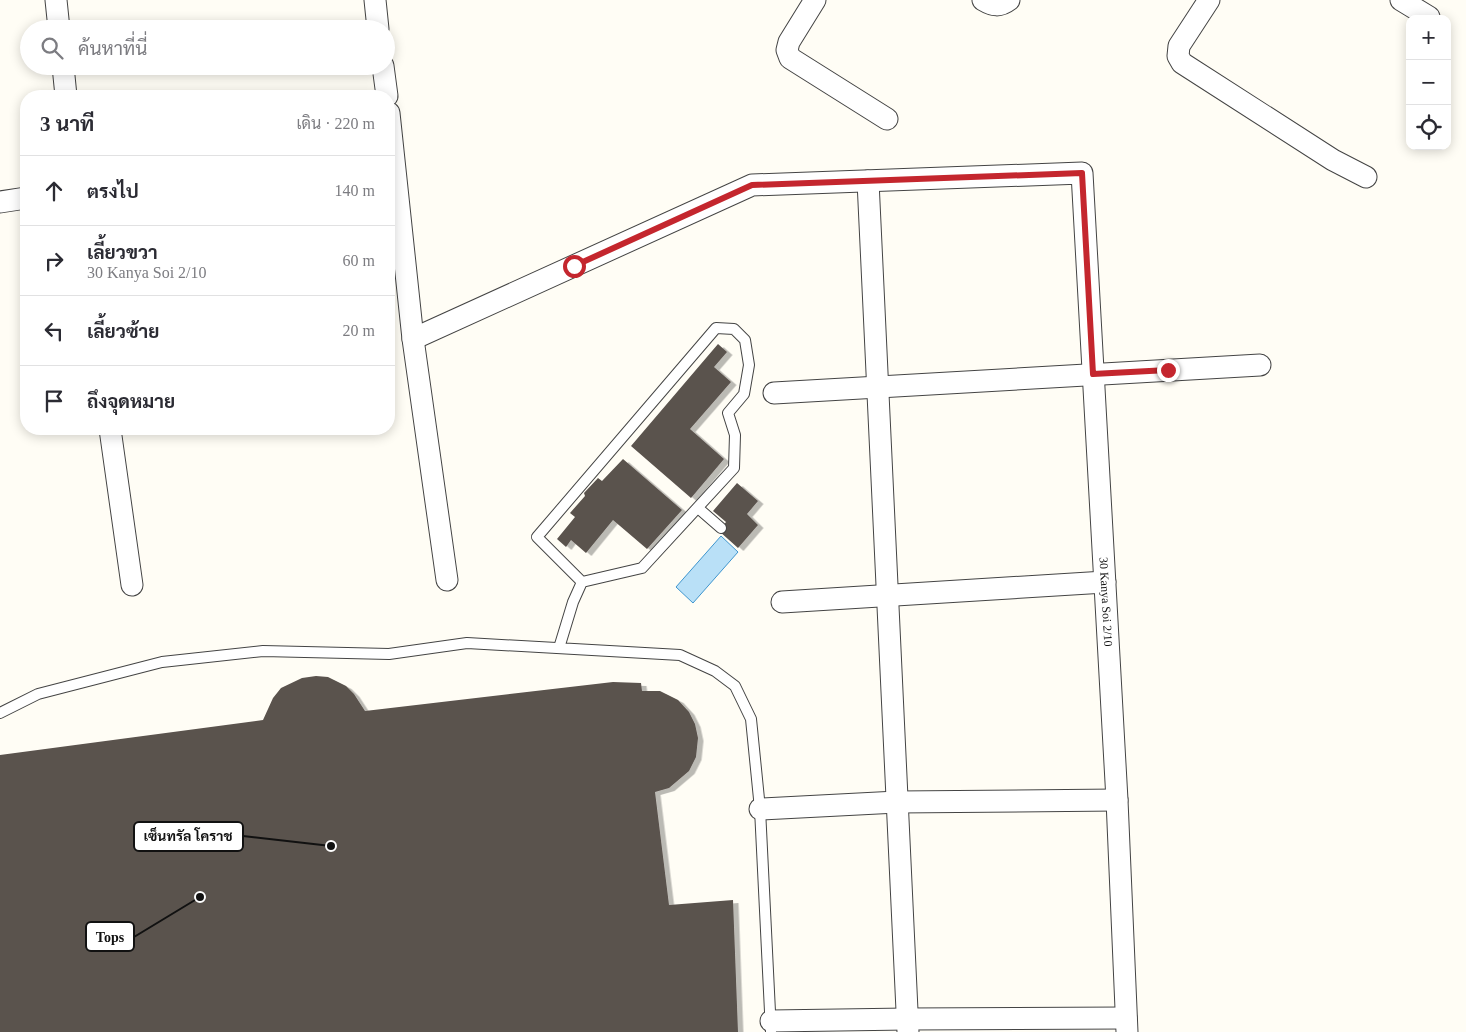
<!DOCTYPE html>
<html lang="th">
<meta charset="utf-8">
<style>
:root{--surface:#fff;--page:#f2f2f3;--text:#2b2b33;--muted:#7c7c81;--line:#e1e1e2}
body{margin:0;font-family:"Times New Roman",Sarabun,serif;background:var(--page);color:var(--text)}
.controls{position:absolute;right:15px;top:15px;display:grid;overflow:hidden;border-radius:10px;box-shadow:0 2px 12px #0003}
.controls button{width:45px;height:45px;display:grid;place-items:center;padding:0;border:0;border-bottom:1px solid var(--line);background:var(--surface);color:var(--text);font:25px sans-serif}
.stop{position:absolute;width:15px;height:15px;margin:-11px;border:4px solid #c4262e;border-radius:50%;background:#fff}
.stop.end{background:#c4262e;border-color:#fff;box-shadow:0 1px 5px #0008}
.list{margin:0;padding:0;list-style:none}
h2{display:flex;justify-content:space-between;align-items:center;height:65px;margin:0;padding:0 20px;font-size:21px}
h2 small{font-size:16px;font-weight:400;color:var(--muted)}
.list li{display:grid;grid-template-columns:32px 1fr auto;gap:15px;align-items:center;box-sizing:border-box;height:70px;padding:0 20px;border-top:1px solid var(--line)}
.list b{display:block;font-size:19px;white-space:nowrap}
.list p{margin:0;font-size:16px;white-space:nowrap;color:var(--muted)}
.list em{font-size:16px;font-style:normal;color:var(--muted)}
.icon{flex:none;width:28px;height:28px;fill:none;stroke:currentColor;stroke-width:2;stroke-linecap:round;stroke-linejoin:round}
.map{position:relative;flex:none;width:1466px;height:1032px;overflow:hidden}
.search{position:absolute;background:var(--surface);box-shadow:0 2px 12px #0003;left:20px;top:20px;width:375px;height:55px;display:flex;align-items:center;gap:12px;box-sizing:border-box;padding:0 18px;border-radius:28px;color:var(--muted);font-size:19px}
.panel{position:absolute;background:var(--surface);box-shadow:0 2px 12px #0003;left:20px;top:90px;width:375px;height:345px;border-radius:20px}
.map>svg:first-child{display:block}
</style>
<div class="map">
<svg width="1466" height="1032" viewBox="0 0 1466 1032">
<defs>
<filter id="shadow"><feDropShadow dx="5.5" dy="3" stdDeviation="0" flood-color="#0004"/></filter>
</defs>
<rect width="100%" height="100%" fill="#fffdf5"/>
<path fill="#b9e0f7" stroke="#3f96cf" d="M721,536L738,552L693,603L676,587Z"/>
<path fill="#5a524d" filter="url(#shadow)" d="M718,344L727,352L714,367L731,382L690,429L724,459L691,498L631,446Z
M623,459L682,510L647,549L613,520L586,553L571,540L566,547L557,539L575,517L570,513L585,496L584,493L598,478L602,481Z
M737,483L758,501L747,514L758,525L738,548L719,531L726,522L713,511Z
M316,676L328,677L346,686L354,694L365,711L613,682L641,683L642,691H660L678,700L689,712L695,724L698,738L696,757L689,771L669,788L655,792L669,905L733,900L738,1032H0V755L263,720L273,698L281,688L302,678Z"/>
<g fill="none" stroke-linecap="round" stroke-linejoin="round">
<defs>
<path id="lane" d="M698,508L721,528
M559,648L573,602L582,582L537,537L716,328L734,329L745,340L749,365L744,394L728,413L735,435L734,468L642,568L582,582
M0,713L38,694L162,662L263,651L389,654L467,643L680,655L715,671L735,686L751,719L760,809L771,1032"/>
<g id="street">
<path d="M56,0L59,29"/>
<path d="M375,0L378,29"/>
<path d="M815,0L789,42L787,50L790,58L887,119"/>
<path d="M983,0C993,6 1000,7 1009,0"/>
<path d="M1209,0L1179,46L1178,56L1182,63L1333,160L1366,177"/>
<path d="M1401,0L1429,17"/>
<path d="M63,66L66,96"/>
<path d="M383,66L387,96"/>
<path d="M389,113L413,339L447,580"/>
<path d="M868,181L908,1032"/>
<path d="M0,202L26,198"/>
<path id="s1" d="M413,339L752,185L1082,173L1117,800L1127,1032"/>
<path d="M774,393L1260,365"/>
<path d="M110,429L132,585"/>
<path d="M782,602L1105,582"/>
<path d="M760,809L897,802L1117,800"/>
<path d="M771,1021L907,1019L1126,1018"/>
</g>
</defs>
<use href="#lane" stroke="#444" stroke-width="12"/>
<use href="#street" stroke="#444" stroke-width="23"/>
<use href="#lane" stroke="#fff" stroke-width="10"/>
<use href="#street" stroke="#fff" stroke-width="21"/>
</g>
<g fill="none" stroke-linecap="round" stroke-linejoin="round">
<path stroke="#c4262e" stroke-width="6" d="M574,266L752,185L1082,173L1093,374L1168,370"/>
</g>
<g text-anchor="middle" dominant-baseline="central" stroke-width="5" stroke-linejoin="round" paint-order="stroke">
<g font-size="12" fill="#111" stroke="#fff">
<text stroke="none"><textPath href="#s1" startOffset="1132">30 Kanya Soi 2/10</textPath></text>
</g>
</g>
<path fill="none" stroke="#111" stroke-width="2" d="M331 846L243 836M200 897L134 937"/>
<g fill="#111" stroke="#fff" stroke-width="2">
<circle cx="331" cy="846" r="5"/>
<circle cx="200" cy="897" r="5"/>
</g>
<g fill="#fff" stroke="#111" stroke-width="2">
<rect x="134" y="822" width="109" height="29" rx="5"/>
<rect x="86" y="922" width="48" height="29" rx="5"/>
</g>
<g font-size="14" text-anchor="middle" font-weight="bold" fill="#111">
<text x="188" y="841">เซ็นทรัล โคราช</text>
<text x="110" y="942">Tops</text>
</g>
</svg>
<div class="controls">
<button>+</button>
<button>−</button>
<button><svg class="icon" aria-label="locate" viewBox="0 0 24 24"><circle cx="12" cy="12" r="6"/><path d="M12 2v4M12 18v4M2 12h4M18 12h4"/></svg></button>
</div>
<div class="stop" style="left:574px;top:266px"></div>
<div class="stop end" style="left:1168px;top:370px"></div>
<div class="search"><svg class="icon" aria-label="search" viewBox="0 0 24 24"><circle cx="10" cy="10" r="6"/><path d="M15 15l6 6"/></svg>ค้นหาที่นี่</div>
<section class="panel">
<h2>3 นาที<small>เดิน · 220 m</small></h2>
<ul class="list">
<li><svg class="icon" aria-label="ahead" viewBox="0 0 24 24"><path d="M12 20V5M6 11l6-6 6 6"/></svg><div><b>ตรงไป</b></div><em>140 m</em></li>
<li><svg class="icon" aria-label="right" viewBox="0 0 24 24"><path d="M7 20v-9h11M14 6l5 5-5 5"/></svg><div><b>เลี้ยวขวา</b><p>30 Kanya Soi 2/10</p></div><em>60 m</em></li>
<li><svg class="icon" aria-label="left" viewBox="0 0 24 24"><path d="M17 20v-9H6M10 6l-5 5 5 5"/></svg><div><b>เลี้ยวซ้าย</b></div><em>20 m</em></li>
<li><svg class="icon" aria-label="arrive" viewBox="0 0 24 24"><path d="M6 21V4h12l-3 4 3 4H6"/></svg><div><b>ถึงจุดหมาย</b></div></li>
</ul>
</section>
</div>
